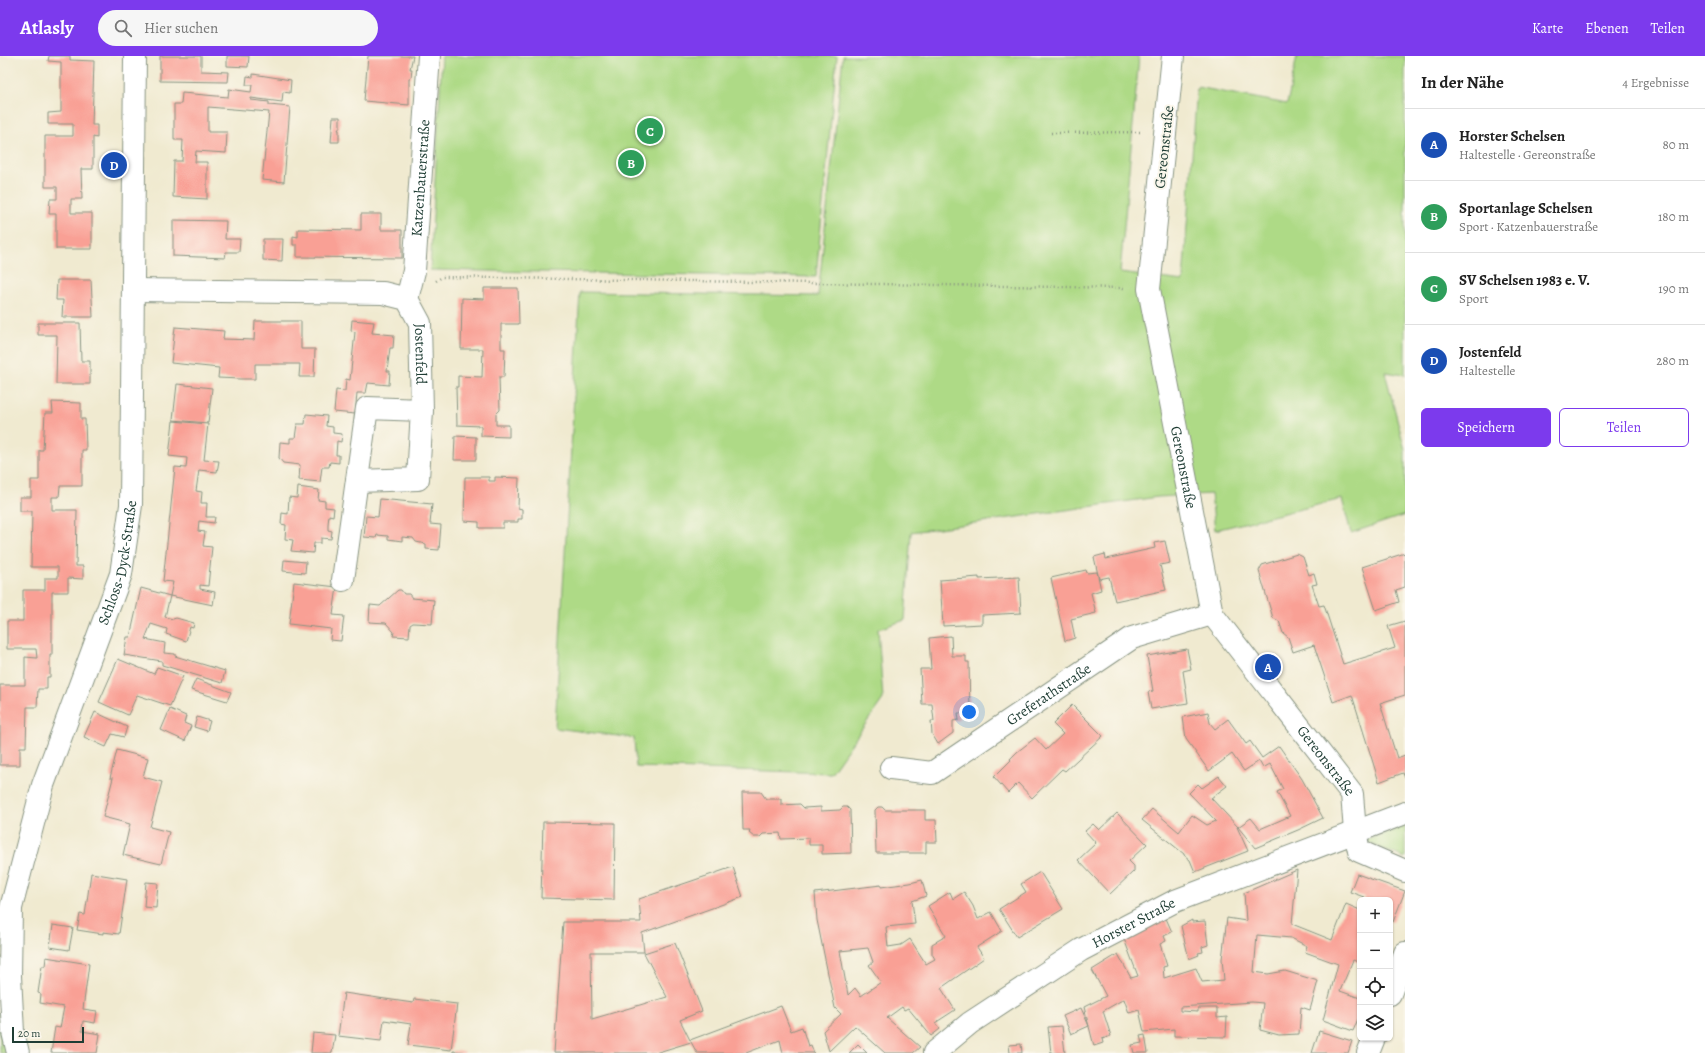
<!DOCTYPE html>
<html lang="de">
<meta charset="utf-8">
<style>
:root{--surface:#fff;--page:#f6f6f6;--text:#222;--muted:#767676;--line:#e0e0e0;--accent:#7c3aed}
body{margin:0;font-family:Alegreya,serif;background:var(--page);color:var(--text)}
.controls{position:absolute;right:12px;bottom:12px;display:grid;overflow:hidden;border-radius:6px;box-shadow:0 1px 3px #0004}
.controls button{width:36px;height:36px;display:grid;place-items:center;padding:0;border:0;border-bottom:1px solid var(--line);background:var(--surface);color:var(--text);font:20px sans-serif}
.scale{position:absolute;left:12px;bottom:10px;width:72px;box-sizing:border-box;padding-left:4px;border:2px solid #1f3d34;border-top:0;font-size:11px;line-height:14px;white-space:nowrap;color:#1f3d34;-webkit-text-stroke:3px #fbf7ec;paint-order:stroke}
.you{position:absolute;left:969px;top:656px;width:14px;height:14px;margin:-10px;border:3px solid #fff;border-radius:50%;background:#1a73e8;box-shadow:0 0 0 6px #1a73e833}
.badge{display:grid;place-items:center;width:26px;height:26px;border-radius:50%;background:var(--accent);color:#fff;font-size:13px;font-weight:700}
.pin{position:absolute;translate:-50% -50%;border:2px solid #fff;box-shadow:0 1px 4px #0006}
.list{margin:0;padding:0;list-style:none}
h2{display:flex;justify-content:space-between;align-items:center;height:52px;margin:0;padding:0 16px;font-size:17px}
h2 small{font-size:13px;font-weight:400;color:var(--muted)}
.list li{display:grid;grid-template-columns:26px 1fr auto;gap:12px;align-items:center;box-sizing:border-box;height:72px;padding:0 16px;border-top:1px solid var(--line)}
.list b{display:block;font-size:15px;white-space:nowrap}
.list p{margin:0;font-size:13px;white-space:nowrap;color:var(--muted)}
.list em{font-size:13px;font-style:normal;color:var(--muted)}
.actions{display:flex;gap:8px;padding:12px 16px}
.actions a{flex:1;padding:9px 0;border:1px solid var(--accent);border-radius:6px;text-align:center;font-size:14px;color:var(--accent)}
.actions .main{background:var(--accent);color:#fff}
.icon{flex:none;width:22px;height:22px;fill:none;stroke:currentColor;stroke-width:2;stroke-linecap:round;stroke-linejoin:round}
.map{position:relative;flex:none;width:1405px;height:997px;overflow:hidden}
header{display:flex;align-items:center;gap:24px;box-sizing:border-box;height:56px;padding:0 20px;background:var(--accent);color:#fff}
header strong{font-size:19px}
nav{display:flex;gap:22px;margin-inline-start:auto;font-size:14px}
.search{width:280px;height:36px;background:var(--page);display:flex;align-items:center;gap:10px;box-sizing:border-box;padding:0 14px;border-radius:22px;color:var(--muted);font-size:15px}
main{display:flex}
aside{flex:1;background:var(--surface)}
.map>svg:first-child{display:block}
</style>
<header>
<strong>Atlasly</strong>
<div class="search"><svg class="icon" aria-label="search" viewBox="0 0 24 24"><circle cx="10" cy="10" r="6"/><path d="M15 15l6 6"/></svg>Hier suchen</div>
<nav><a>Karte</a><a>Ebenen</a><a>Teilen</a></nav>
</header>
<main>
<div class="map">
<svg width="1405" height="997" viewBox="0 0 1405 997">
<rect width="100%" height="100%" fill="#fbf7ec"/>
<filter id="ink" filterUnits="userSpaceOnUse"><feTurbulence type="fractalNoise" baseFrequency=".025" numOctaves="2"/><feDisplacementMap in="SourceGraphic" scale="8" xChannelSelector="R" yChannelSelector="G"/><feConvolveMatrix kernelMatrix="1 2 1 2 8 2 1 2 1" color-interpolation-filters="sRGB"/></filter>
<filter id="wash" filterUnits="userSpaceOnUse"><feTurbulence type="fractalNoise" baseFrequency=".012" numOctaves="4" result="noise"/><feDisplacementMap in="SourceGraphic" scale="16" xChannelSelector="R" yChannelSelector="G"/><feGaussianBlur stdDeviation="0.9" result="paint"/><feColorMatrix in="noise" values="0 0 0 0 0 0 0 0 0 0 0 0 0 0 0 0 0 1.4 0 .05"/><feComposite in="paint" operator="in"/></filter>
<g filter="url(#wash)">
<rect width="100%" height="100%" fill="#f0ead0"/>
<path fill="#aeda86" stroke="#668c5d" d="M442,0H837L816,221L430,214Z
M843,0H1139L1120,217L1183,225L1197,31L1287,48L1297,0H1405V319L1385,316L1405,394V459L1351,477L1342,443L1215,474L1211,438L1158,441L911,476L905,564L878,573L883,643L831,717L636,711L634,682L555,672L580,236L818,240Z
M1405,770V802L1364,785Z
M0,955L8,997H0Z"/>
<g id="blocks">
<path fill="#f9a095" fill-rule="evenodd" d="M49,0H70V4L94,5L92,69H97V82L93,81V113H81L82,143H71V157H92V193H56V158H49L50,143H57V131H45V80H73V68H48V57L61,56V6L48,5Z
M160,0H201V15L229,16L228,26L160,25Z
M227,0H249L248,11L227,10Z
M368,0H413L410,13H412L411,22L409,23V49L364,45Z
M253,18L291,24L290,37L283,36L282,46L251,42V44L269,46V49L290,51L284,126L262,124L269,56L208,51V76H227L226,97L196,95L195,106H207V143L173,141L174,105H182L183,84H174V48H181L182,37L228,41L229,33L251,36L252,29H246L247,20L253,21Z
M333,61H340V71L338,74H339V86H331Z
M361,158H381V174H402V202L297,201V189H293V180L298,181V173L361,174Z
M173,164L226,165L225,183H240L239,196H226L225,202L173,200Z
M263,183H283L282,205L263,204Z
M57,224H91L93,261H62L63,244H56Z
M484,232H518L519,268H501V293H505L504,321H499L500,354L496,358V369H509V381L481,380V370L457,369L456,331H458V320L482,321L483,293H461L462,242L484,243Z
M352,264L374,266L372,277L394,279L393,292H390L387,315H390L389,329L368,327L366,337H357L355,358L334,356L336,334L345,335L346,323L350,324L355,276L351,275Z
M255,265H301V293H315L314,321H299L300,308H255V323H240L218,322L219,312L171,307L175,271L224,275L223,283L254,284Z
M38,267H80L81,305H90V328H56L57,279H38Z
M177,328L212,332L208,367L173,364Z
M52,346L81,347V363H85L86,394H82V430H60L59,441H52V454H77L76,510H83V523L68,522V536H52V599H50V621H47V633H38L37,651H27L26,691H20V709H0V629H25V601L37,602L36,593H7V565H23V534H45V522H58V511H31L32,455H20V441H31V424H39V394H43L45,357H53Z
M306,358L327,360L326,370L333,371V377L342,378L341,386L337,385L336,399H339V407L330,406L329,411H322L320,426L299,424L300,409L283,407L279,402L280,386L290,387V382H295L297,368H305Z
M173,365L208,368L204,404L219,405L217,416L199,414L196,435L202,436L201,447H207L206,461H215L214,467L199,465L198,475L205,476L203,490L212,491L208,530L200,529V533L215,536L213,549L170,540L173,526L163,525L175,411L186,412L187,402L169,400Z
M455,380L476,381V404H454Z
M465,421H489V425H495V421L519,422L518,452L522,453V463H518V466H503V472H479V466L464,465Z
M298,431L319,434L318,444L325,445V451L334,452L333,460L329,459L328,468V474L332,475L331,483L321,482V487H314L313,497L291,495L293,484L285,483L286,469L281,468L282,457L288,458L289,441L297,442Z
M380,443L432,448L430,468L441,469L439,494L426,493V488L416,486L413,482L402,481V485L388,483V480L377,479L376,482L364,481L366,460L378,461Z
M1165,485L1170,507L1160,509L1166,534L1115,545L1109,521L1099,523L1094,501L1105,498L1106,503L1155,492L1154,487Z
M1405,497V531L1396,534L1399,546L1376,554L1362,511Z
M1297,498L1303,501L1309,519L1314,517L1317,528L1312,529L1319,550L1324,549L1343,608L1395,592L1388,570L1405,565V639L1380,647L1397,702L1405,699V722L1403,717L1379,726L1352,639L1333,646L1314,589L1293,596L1288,581L1283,577L1279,565L1273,562L1259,515L1262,509Z
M284,504L306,506L305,517L283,515Z
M1086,514L1087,517L1097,516L1101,534L1091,537L1096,557L1071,563L1075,582L1065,585L1051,522Z
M979,521V523L1019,521L1021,557L982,559V568L943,570L940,524Z
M294,526L337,531L333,559L344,560L341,585L330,584L331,573L289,568Z
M141,532L170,540L165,561L173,563L176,562L194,567L193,572L190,571L186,585L166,578L167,573L151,568L145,583L165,587L164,597L175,598V600L225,615L222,627L162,609V605L124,599L127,581H130Z
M398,534H401L404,538H409L412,542L434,544L432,568L413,567L410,569L409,581L393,580L394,576L386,567L369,566L370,549L380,550Z
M951,580L952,600H966V606H969L970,657H958L959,664L953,665V677L938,688L932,678L931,665H934L932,648H922L920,613H931L929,582Z
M1187,593L1191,613L1183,615L1188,647L1151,653L1148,636L1153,635L1147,600Z
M118,603L154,618L157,611L183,620L170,650L137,639L128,659L99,646Z
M196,623L231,636L227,645L191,634Z
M1072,649L1103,680L1065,715L1062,713L1032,742L1018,727L1008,737L994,721L1011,704L1010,703L1017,696L1035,682L1046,694L1063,678L1053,668Z
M170,653L186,660L184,667L191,670L185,685L161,674Z
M95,656L127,671L124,681L112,678L106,691L84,681Z
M1208,656L1210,667L1215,673L1228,663L1246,688L1250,685L1262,702L1279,690L1302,723L1323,762L1298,774L1255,792L1238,771H1237L1248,795L1195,816L1190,804L1184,799V798L1142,764L1152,753L1179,776L1192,759L1207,769L1216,765L1189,737L1198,728L1202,732L1219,720L1227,730L1211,742L1238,771L1251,762L1260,773L1290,760L1277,736L1283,733L1270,708L1263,712L1259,705L1244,715L1232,698L1209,715L1186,683L1183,661Z
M197,661L210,665L207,675L194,671Z
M117,694L148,702L143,721L162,726L150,771L169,776L161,808L123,799L130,768L103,761L113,722H110Z
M742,736H761L766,743H781V749L800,748L804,752L821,751V755L840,754L843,751H847L850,754L851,797L822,798V789H809V782L781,783L780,777L763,778L760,781H754L749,777L750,774H743Z
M878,751H882L885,754H925V764H936L937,786H926V797H876L875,754Z
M1117,757L1147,788L1129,805L1134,810V815L1110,838L1078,804L1096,787L1085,775L1093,768L1099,774Z
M543,766L615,767L614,844L541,842Z
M733,811L743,841L642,877L644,896H591L592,963L667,941L644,897L675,887L702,955L680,964L690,984L781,950L791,975L802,971L808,990L811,989L814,997H783L780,984L746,997H697L691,986L655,997H554L563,866H641L639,843Z
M1297,814L1292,868L1332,884L1346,848L1360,854V907L1353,904L1340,935L1360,942V963H1358L1353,975L1323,964L1338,908L1305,896L1307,890L1291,882L1257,879L1254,916L1268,918L1285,915L1318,925L1310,954L1301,951L1299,978L1279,979L1260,974L1263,947L1252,946L1180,951V955L1198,956V952H1217V962L1227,961L1226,981L1174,980V973L1144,976L1139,954L1129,957L1124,943L1103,955L1111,980L1102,983L1103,987L1094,990L1084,951L1106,940L1092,914L1118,898L1131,922L1138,920L1124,883L1165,860L1172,876L1164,880L1166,885L1160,888L1167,910L1163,911L1164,922L1196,912L1202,926L1224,924L1222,903L1227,862L1246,865L1244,837Z
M1040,816L1063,853L1017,881L999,853L1026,836L1021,828Z
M91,817L127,823L119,878L103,876V878L77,874L80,858L85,859Z
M1357,818L1405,835L1393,866L1390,865V844H1363L1364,841L1350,836Z
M922,824L926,840L912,845L915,868L886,871L888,891L901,889L910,883L926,908L935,903L932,898V888L946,880L928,850L950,836L953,843L964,836L973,850L978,863L991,856L1002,875L977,891L984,902L941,932L955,954L935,967L940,973L931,980L908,952L904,954L902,951L887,962L920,991L913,997H885L855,970L829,995L823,975L841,958L835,952L817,864L815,837L881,829V831L910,827ZM868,892L873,906L869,909L881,926L861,940L855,932L848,939L840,895Z
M146,826L158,827L156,852L144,851Z
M1192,864V866L1205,865L1208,889L1202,891L1203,896L1198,897L1199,899L1189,903L1181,870Z
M53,869L73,872L69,894L50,891Z
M46,901L89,908L83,953L97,955L95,967L83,965L82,975L100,978L97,997H51L55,971L60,972L64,951L40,947L41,938L38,937L42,910H45Z
M344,937L413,947L414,943L457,948L451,994L408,989L411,968L384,964L381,985L338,980Z
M1081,952L1089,970L1071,978L1063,960Z
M1062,970L1065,997H1051L1048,971Z
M1319,975L1352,985L1348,997H1312Z
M313,977L335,979L332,997H311Z
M1145,979L1148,997H1134L1132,989L1142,987L1140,980Z
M858,988L867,997H849Z
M1021,988L1022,997H1010L1009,989Z
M453,995L464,996V997H453Z"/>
</g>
</g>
<g filter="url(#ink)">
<use href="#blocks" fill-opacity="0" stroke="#889482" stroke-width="1"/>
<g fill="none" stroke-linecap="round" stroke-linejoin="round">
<defs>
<g id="minor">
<path id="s1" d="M1173,0L1149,233L1212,558L1352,738L1355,776L1359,795L1405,815"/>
<path id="s2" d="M133,234L383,237L407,243L420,267L422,354L367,352L343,524"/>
<path id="s3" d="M407,243L414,215L429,0"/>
<path d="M357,425L418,423L422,354"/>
<path id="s4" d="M891,712L932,717L1132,582L1212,558"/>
<path d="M1390,938L1405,897"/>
<path id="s5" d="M18,997L13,976L10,920L11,852L43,729L121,518L131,449L135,0"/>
<path id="s6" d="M934,997L970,967L1081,894L1175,845L1405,757"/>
<path d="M1368,997L1374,982"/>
</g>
</defs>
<use href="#minor" stroke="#889482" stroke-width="24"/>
<path stroke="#889482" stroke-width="2.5" stroke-dasharray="1 3" stroke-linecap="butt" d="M1051,77L1141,76
M436,225L442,221L1126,232"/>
<use href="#minor" stroke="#fff" stroke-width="22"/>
</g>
</g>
<g text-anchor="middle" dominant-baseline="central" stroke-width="4" stroke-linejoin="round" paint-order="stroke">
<g font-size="15" fill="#1f3d34" stroke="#fbf7ec">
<text transform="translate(1164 91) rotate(-84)">Gereonstraße</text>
<text stroke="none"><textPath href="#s3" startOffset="122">Katzenbauerstraße</textPath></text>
<text stroke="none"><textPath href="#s2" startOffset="333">Jostenfeld</textPath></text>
<text stroke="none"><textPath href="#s1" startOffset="416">Gereonstraße</textPath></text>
<text stroke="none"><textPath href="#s5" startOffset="508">Schloss-Dyck-Straße</textPath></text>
<text stroke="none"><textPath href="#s4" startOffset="182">Greferathstraße</textPath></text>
<text stroke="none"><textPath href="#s1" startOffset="751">Gereonstraße</textPath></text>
<text stroke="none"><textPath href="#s6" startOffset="239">Horster Straße</textPath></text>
</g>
</g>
</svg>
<div class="controls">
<button>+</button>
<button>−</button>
<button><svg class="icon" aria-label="locate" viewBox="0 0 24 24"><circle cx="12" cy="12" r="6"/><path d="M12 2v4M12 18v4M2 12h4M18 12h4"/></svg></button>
<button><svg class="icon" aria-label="layers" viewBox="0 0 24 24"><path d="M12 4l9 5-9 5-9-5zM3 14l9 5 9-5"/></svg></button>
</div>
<div class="scale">20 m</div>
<div class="you"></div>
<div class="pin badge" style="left:1268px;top:611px;background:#1a4fb4">A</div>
<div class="pin badge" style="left:631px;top:107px;background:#2e9e5b">B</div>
<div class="pin badge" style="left:650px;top:75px;background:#2e9e5b">C</div>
<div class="pin badge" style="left:114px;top:109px;background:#1a4fb4">D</div>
</div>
<aside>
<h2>In der Nähe<small>4 Ergebnisse</small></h2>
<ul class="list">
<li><span class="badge" style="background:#1a4fb4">A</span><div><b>Horster Schelsen</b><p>Haltestelle · Gereonstraße</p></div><em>80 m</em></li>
<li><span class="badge" style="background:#2e9e5b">B</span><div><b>Sportanlage Schelsen</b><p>Sport · Katzenbauerstraße</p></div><em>180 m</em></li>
<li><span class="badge" style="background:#2e9e5b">C</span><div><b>SV Schelsen 1983 e. V.</b><p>Sport</p></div><em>190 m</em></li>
<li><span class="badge" style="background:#1a4fb4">D</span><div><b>Jostenfeld</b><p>Haltestelle</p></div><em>280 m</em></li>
</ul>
<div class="actions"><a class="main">Speichern</a><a>Teilen</a></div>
</aside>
</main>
